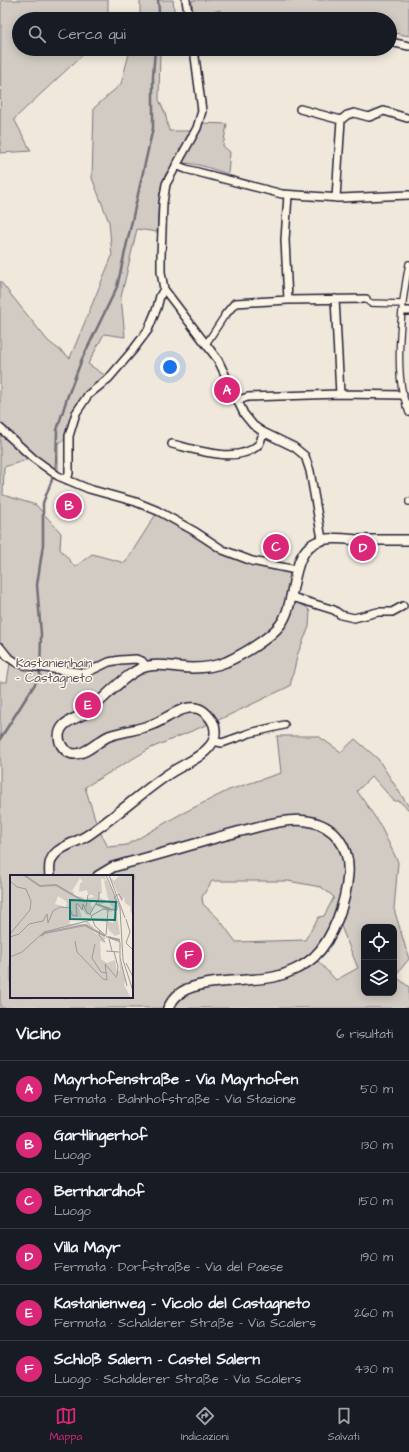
<!DOCTYPE html>
<html lang="it">
<meta charset="utf-8">
<style>
:root{--surface:#171b24;--page:#242831;--text:#f1f3f6;--muted:#9ea1a6;--line:#363941;--accent:#db2777}
body{margin:0;font-family:"Architects Daughter",sans-serif;background:var(--page);color:var(--text)}
.controls{position:absolute;right:12px;bottom:12px;display:grid;overflow:hidden;border-radius:8px;box-shadow:0 2px 10px #0003}
.controls button{width:36px;height:36px;display:grid;place-items:center;padding:0;border:0;border-bottom:1px solid var(--line);background:var(--surface);color:var(--text);font:20px sans-serif}
.you{position:absolute;left:170px;top:367px;width:14px;height:14px;margin:-10px;border:3px solid #fff;border-radius:50%;background:#1a73e8;box-shadow:0 0 0 6px #1a73e833}
.badge{display:grid;place-items:center;width:26px;height:26px;border-radius:50%;background:var(--accent);color:#fff;font-size:13px;font-weight:700}
.pin{position:absolute;translate:-50% -50%;border:2px solid #fff;box-shadow:0 1px 4px #0006}
.list{margin:0;padding:0;list-style:none}
h2{display:flex;justify-content:space-between;align-items:center;height:52px;margin:0;padding:0 16px;font-size:17px}
h2 small{font-size:13px;font-weight:400;color:var(--muted)}
.list li{display:grid;grid-template-columns:26px 1fr auto;gap:12px;align-items:center;box-sizing:border-box;height:56px;padding:0 16px;border-top:1px solid var(--line)}
.list b{display:block;font-size:15px;white-space:nowrap}
.list p{margin:0;font-size:13px;white-space:nowrap;color:var(--muted)}
.list em{font-size:13px;font-style:normal;color:var(--muted)}
.icon{flex:none;width:22px;height:22px;fill:none;stroke:currentColor;stroke-width:2;stroke-linecap:round;stroke-linejoin:round}
.map{position:relative;flex:none;width:409px;height:1008px;overflow:hidden}
.search{position:absolute;background:var(--surface);box-shadow:0 2px 10px #0003;left:12px;right:12px;top:12px;height:44px;display:flex;align-items:center;gap:10px;box-sizing:border-box;padding:0 14px;border-radius:22px;color:var(--muted);font-size:15px}
.sheet{height:388px;background:var(--surface)}
nav{display:flex;justify-content:space-around;align-items:center;box-sizing:border-box;height:56px;border-top:1px solid var(--line);background:var(--surface);font-size:11px;color:var(--muted)}
nav a{display:grid;justify-items:center;gap:2px}
nav .on{color:var(--accent)}
.map>svg:first-child{display:block}
</style>
<div class="map">
<svg width="409" height="1008" viewBox="0 0 409 1008">
<rect width="100%" height="100%" fill="#efe8db"/>
<filter id="ink" filterUnits="userSpaceOnUse"><feTurbulence type="fractalNoise" baseFrequency=".025" numOctaves="2"/><feDisplacementMap in="SourceGraphic" scale="8" xChannelSelector="R" yChannelSelector="G"/><feConvolveMatrix kernelMatrix="1 2 1 2 8 2 1 2 1" color-interpolation-filters="sRGB"/></filter>
<g filter="url(#ink)">
<path fill="#d1cbc3" stroke="#7a767f" fill-rule="evenodd" d="M1,0H108V19H19V49H89L14,119L31,151L0,153Z
M140,0H173L175,19H140Z
M192,0H409V36L390,32V19H222L220,10L193,17Z
M125,49H160L159,100L165,113L169,131H192L201,123L227,124L223,146L230,152L228,174C215,170 200,164 186,163C155,160 159,212 157,232L137,229L121,297L125,337L104,334L88,364L109,378L88,395L69,436L58,444V476L33,458L4,467L3,495L36,505L61,533L60,549L75,567L92,554L125,563L158,511L223,550L296,570L292,597L304,605L310,611L309,627L298,653L290,686L223,718L151,748L85,787L98,828L108,847L127,845L179,815L229,790L281,773L277,736H318L341,752L355,739L378,759L409,807V810L399,801H394L372,776L357,791L379,823L398,862L394,909L409,959L395,976L409,987V1008H0V682H7L11,657L0,643V281L48,341L70,358L112,256L109,222L92,178L94,108L121,84L129,54ZM11,876H132V997H11ZM212,881H288L321,887L334,897L324,916L319,917L305,940L236,942L219,919L203,904L202,897ZM338,919L358,968L336,980L314,957ZM364,927H394V993H364Z"/>
<g fill="none" stroke-linecap="round" stroke-linejoin="round">
<path stroke="#716f79" stroke-width="2.5" d="M158,19L159,10L158,0
M0,739L40,676L41,634L37,585L43,545V503L53,477L56,466L57,430L67,398L82,359L117,287L153,128V76L155,49"/>
<defs>
<path id="pedestrian" d="M409,264C402,300 395,361 403,395C405,401 407,407 409,413
M366,299L370,303L403,304
M206,344L225,315
M409,501V502"/>
<path id="minor" d="M186,0L189,19
M390,42L409,46
M194,49L202,111L197,128L166,184L163,203L161,256V272L164,289L218,360L244,414L253,425L263,432L294,447L305,456L310,471L322,539
M300,109L341,120L336,198
M341,120L347,115L354,113L369,117L384,111L407,118
M176,165L186,169L282,194L340,198L409,195
M288,195L285,240L288,300
M335,299L340,394
M403,311H409
M225,315L235,303L288,300L366,299
M238,400L248,397L340,394L403,395
M407,406L409,404
M0,428L33,458L58,476L89,489L136,502L158,511L194,531L223,550L252,561L296,570
M172,444C197,450 239,465 259,444C261,441 262,436 263,432
M67,480L69,473V436L76,413L88,395L109,378L133,350L148,330L157,308L160,296L164,289
M292,597L334,610L341,615L354,618L378,612H392L403,606
M0,647L8,657L17,663L28,666L86,673L109,662L120,660L136,659L142,661L146,666
M213,741L222,743L250,733L284,725"/>
<path id="tertiary" d="M50,876C49,867 49,859 57,852C66,844 81,841 91,833C117,815 141,793 167,775C181,765 200,759 210,746C215,740 216,732 214,725C212,719 208,715 203,711C186,700 167,720 151,725C138,730 123,731 109,736C100,740 93,748 83,752C71,758 60,749 59,737C59,733 61,728 64,725C70,719 80,717 87,712C104,700 128,669 149,666C159,664 169,666 179,667C195,669 211,668 226,662C242,655 269,639 280,625C299,601 287,549 322,540C333,537 346,539 357,540C374,540 392,540 409,540
M98,876L113,867L127,863C166,853 203,841 241,831C262,826 286,818 307,821C335,825 350,847 348,874C346,901 334,938 314,957C304,966 288,974 274,977C248,982 211,979 187,989C178,993 172,1000 168,1008"/>
</defs>
<use href="#pedestrian" stroke="#22223b" stroke-width="8"/>
<use href="#minor" stroke="#22223b" stroke-width="10"/>
<use href="#tertiary" stroke="#22223b" stroke-width="12"/>
<use href="#pedestrian" stroke="#fcf5e5" stroke-width="5.5"/>
<use href="#minor" stroke="#fcf5e5" stroke-width="7"/>
<use href="#tertiary" stroke="#fcf5e5" stroke-width="9"/>
</g>
</g>
<g text-anchor="middle" dominant-baseline="central" stroke-width="3" stroke-linejoin="round" paint-order="stroke">
<g font-size="13" fill="#575564" stroke="#fcf5e5">
<text x="54" y="663">Kastanienhain<tspan x="54" dy="15">- Castagneto</tspan></text>
</g>
</g>
<g transform="translate(10 875)">
<rect width="123" height="123" fill="#efe8db"/>
<path d="M0,0H94L104,19L107,35L98,37L84,26L80,29L83,33L80,39L77,40L68,30L72,42L61,43L59,49H76L77,46L84,53L82,55L85,58L96,63L93,66L97,69L90,66L91,84L97,88L105,85L107,97L110,95L109,83L116,105L114,110L121,123H0ZM70,3L73,7L70,8L69,17L77,15L78,20H83L84,22L78,23L76,26L73,22L63,21L64,17L53,14L62,16ZM91,3L96,5L94,6L99,28L103,33L90,30L98,26L90,23L89,19L92,18ZM48,21L57,27L56,32L45,29ZM99,0L104,6L109,1L123,0V40L120,36L121,32L115,28L114,21L112,27ZM106,36L110,59L105,61L98,54L97,46L103,48Z" fill="#d1cbc3" fill-rule="evenodd"/>
<path fill="none" stroke="#a6a2a2" stroke-width="2" d="M14,0L30,11L46,10L75,27M86,29L100,34M31,61L35,58L75,50L95,61M98,62L110,65"/>
<path fill="none" stroke="#9d999b" stroke-width="1" d="M96,0L110,33L113,85L123,116M99,0L115,43M0,6L7,12L16,14L21,26L20,35L0,59M106,26L104,22L109,19L112,25M68,29L72,35L73,29M73,29L77,38L81,40M76,32L78,20M80,39L89,23V17M81,41L93,34L107,35V30M81,41L85,51L97,62L110,67M116,44L120,57L116,68L123,75M82,45L97,46M90,55L89,60L95,67M96,60L98,35M0,62L9,59L19,49L33,46L37,39L38,48L43,36L50,32L60,33L62,40L67,41L66,29H68M99,64L102,76M65,66L67,77L93,104L97,105L95,89L107,103M110,67V83L117,111M85,69L82,83L91,97L97,98M96,76L109,77M104,77L108,92L107,101M0,82L12,77L34,57L81,45M116,88L123,102"/>
<path fill="#0f766e" fill-opacity="0.15" stroke="#0f766e" stroke-width="2" d="M60,25L106,27L105,45L60,44Z"/>
<rect width="123" height="123" fill="none" stroke="#22223b" stroke-width="2"/>
</g>
</svg>
<div class="controls">
<button><svg class="icon" aria-label="locate" viewBox="0 0 24 24"><circle cx="12" cy="12" r="6"/><path d="M12 2v4M12 18v4M2 12h4M18 12h4"/></svg></button>
<button><svg class="icon" aria-label="layers" viewBox="0 0 24 24"><path d="M12 4l9 5-9 5-9-5zM3 14l9 5 9-5"/></svg></button>
</div>
<div class="you"></div>
<div class="pin badge" style="left:227px;top:390px">A</div>
<div class="pin badge" style="left:69px;top:506px">B</div>
<div class="pin badge" style="left:276px;top:547px">C</div>
<div class="pin badge" style="left:363px;top:548px">D</div>
<div class="pin badge" style="left:88px;top:705px">E</div>
<div class="pin badge" style="left:189px;top:955px">F</div>
<div class="search"><svg class="icon" aria-label="search" viewBox="0 0 24 24"><circle cx="10" cy="10" r="6"/><path d="M15 15l6 6"/></svg>Cerca qui</div>
</div>
<section class="sheet">
<h2>Vicino<small>6 risultati</small></h2>
<ul class="list">
<li><span class="badge">A</span><div><b>Mayrhofenstraße - Via Mayrhofen</b><p>Fermata · Bahnhofstraße - Via Stazione</p></div><em>50 m</em></li>
<li><span class="badge">B</span><div><b>Gartlingerhof</b><p>Luogo</p></div><em>130 m</em></li>
<li><span class="badge">C</span><div><b>Bernhardhof</b><p>Luogo</p></div><em>150 m</em></li>
<li><span class="badge">D</span><div><b>Villa Mayr</b><p>Fermata · Dorfstraße - Via del Paese</p></div><em>190 m</em></li>
<li><span class="badge">E</span><div><b>Kastanienweg - Vicolo del Castagneto</b><p>Fermata · Schalderer Straße - Via Scalers</p></div><em>260 m</em></li>
<li><span class="badge">F</span><div><b>Schloß Salern - Castel Salern</b><p>Luogo · Schalderer Straße - Via Scalers</p></div><em>430 m</em></li>
</ul>
</section>
<nav>
<a class="on"><svg class="icon" aria-label="map" viewBox="0 0 24 24"><path d="M3 6l6-2 6 2 6-2v14l-6 2-6-2-6 2zM9 4v14M15 6v14"/></svg>Mappa</a>
<a><svg class="icon" aria-label="directions" viewBox="0 0 24 24"><path d="M12 3l9 9-9 9-9-9zM9 14v-3h6M13 9l2 2-2 2"/></svg>Indicazioni</a>
<a><svg class="icon" aria-label="saved" viewBox="0 0 24 24"><path d="M7 4h10v16l-5-4-5 4z"/></svg>Salvati</a>
</nav>
